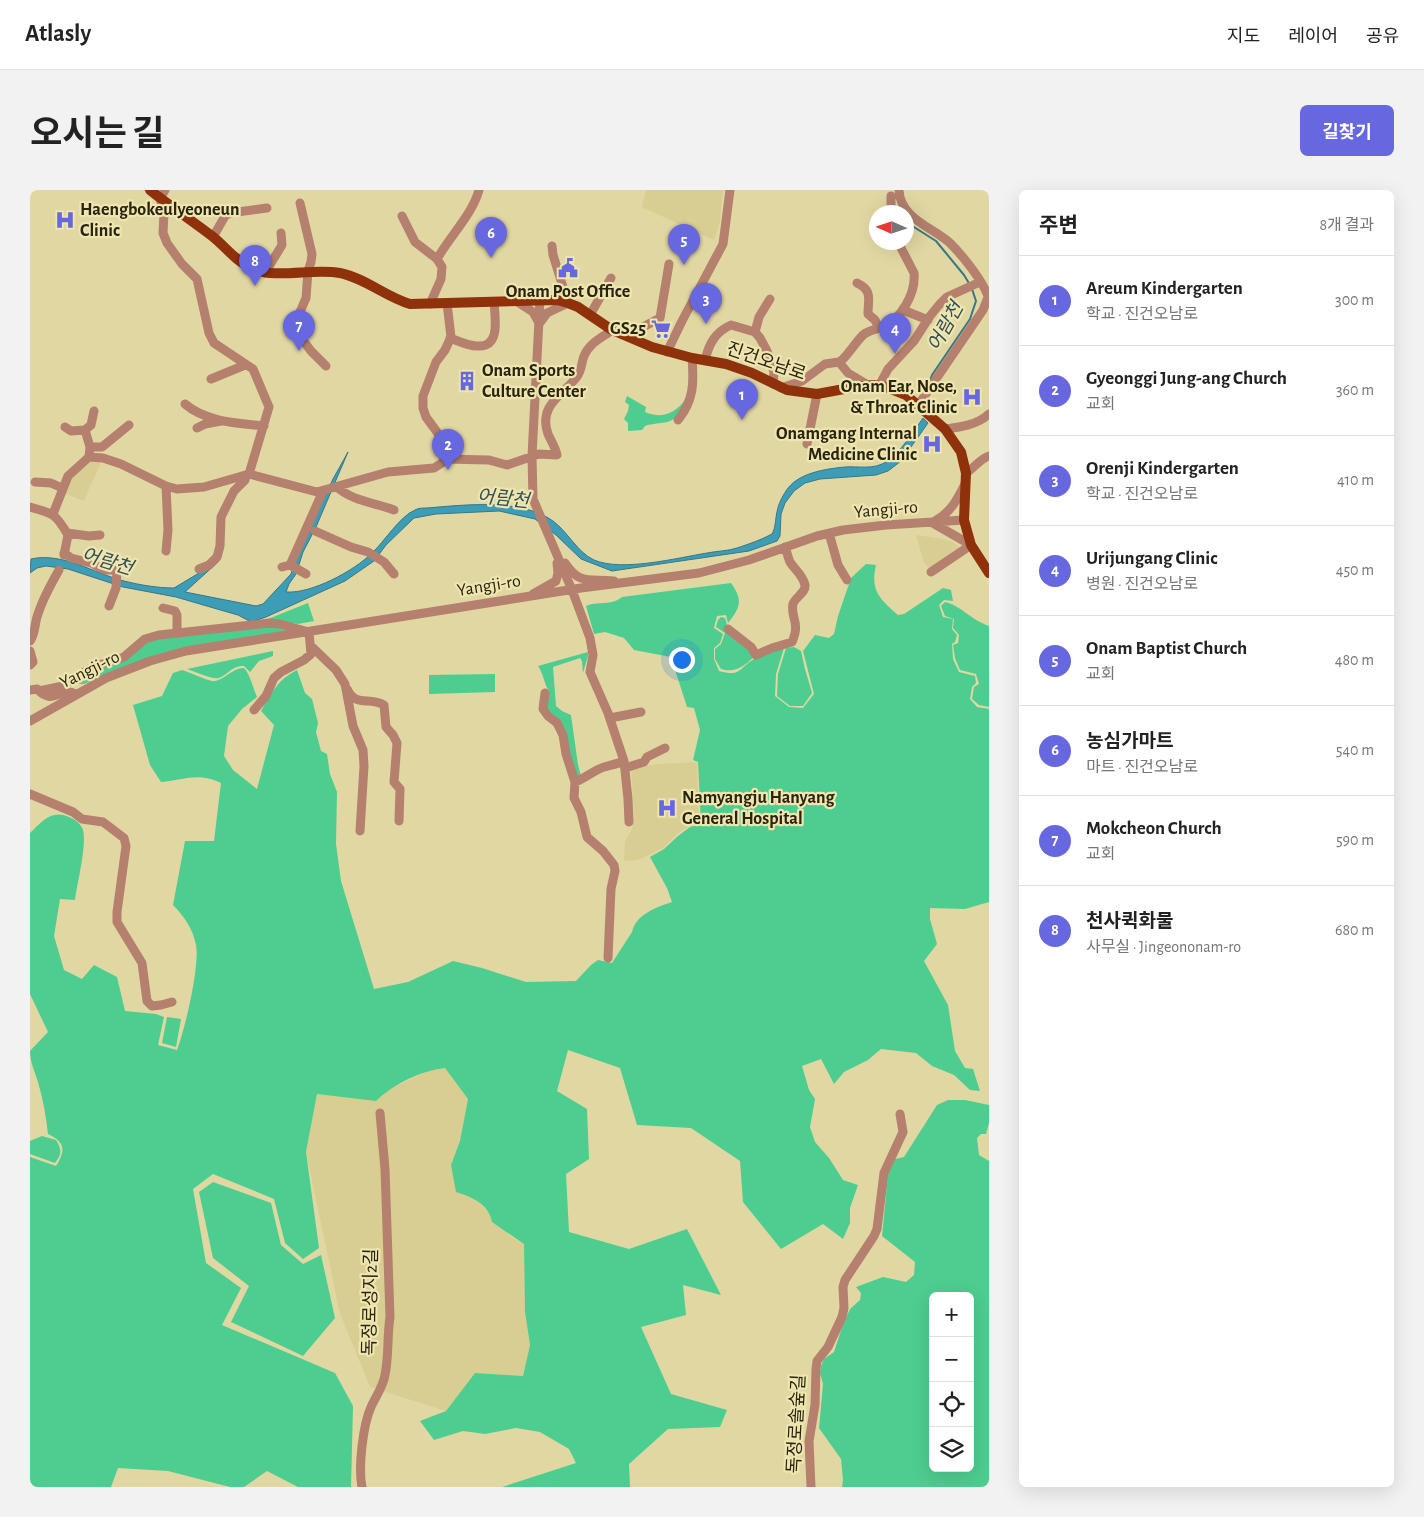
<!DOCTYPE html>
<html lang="ko">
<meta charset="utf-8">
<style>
:root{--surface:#fff;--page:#f2f2f2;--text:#222;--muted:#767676;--line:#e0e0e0;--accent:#6767e0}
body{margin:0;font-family:"Alegreya Sans","Noto Sans KR",sans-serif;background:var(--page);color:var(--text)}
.controls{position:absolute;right:15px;bottom:15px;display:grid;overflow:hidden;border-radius:8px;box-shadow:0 5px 20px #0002}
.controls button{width:45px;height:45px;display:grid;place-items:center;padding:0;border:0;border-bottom:1px solid var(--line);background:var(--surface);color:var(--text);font:25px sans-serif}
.compass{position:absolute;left:839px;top:15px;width:45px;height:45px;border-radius:50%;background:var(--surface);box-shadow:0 5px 20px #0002;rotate:273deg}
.you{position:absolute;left:651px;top:469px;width:18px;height:18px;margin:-12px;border:4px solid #fff;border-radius:50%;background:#1a73e8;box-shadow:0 0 0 8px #1a73e833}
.badge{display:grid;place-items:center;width:32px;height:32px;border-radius:50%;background:var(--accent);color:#fff;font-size:16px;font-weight:700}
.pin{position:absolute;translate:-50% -41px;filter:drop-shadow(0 1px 2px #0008)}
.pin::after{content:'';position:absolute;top:26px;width:18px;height:15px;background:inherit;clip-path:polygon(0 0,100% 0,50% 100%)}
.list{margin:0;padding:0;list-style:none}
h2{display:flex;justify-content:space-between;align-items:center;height:65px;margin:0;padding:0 20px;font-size:21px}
h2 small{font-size:16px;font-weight:400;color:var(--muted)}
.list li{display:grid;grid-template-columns:32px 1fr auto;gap:15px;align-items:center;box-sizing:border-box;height:90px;padding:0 20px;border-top:1px solid var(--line)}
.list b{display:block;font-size:19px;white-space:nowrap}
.list p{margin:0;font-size:16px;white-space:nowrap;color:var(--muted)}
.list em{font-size:16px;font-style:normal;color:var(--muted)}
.icon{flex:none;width:28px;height:28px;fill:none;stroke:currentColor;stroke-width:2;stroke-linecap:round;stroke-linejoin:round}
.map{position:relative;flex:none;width:959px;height:1297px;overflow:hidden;border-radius:8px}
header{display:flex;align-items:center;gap:30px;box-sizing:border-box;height:70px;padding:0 25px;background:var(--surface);border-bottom:1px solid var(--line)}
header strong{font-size:24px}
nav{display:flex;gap:28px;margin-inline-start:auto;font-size:18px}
.intro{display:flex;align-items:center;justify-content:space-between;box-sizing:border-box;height:120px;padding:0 30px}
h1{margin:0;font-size:35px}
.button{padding:12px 22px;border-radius:8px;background:var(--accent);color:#fff;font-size:18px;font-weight:700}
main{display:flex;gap:30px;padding:0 30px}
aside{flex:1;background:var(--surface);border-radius:8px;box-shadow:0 5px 20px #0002}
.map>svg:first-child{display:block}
</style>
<header>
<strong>Atlasly</strong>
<nav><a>지도</a><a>레이어</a><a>공유</a></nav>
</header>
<div class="intro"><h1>오시는 길</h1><a class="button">길찾기</a></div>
<main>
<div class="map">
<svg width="959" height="1297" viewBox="0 0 959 1297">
<rect width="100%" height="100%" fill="#e1d7a3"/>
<path fill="#d9ce91" d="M616,0H694L692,8L690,32L684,50L612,17Z
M60,270L71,272L54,311L34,303L39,291Z
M886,345L914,349L923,352L932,359L900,379L894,373Z
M663,572L667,573L669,634L659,636L647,644L633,658L608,670L594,671L595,652L602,639L604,626L601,579L628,574Z
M415,878L438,909L430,951L421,975L444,1008L460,1023L481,1047L494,1054L495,1122L500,1155L493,1186L445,1183L416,1221L340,1197L310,1124L276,962L287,904L346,910L358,900L400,880Z"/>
<path fill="#4ecd90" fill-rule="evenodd" d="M597,206L616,217L615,222C634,230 647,222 658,206C650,221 650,231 631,233C625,234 620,234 615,236L612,240L598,241V233L594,229L598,221L599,215L595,212Z
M836,374L846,375C840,401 850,409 868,425L874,424L913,398L921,400L923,411L914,410L909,415L913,427L923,429L922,439L927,445L925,452L922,454L923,469L929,482L945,486L946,493L942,497L940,509L947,517L959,519V712L935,719L900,718V729L907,754L894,771L918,815L925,861L935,878L943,879L950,901L940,900L924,885L902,876L886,863L851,859L838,870L814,882L804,894L791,869L772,876L779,900L785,909L780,937L785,952L799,968L813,990L828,995L820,1018V1033L813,1049L793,1034L751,1059L713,1012L710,971L661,938L607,935L590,878L538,860L527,901L557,919L559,969L536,984L539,1042L599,1059L657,1039L691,1105L653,1095L656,1125L611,1137L641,1204L697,1220L690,1237L638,1239L599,1274L600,1297H472L546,1273L539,1259L510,1242L486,1238L455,1244L433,1241L404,1250L390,1231L416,1221L445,1183L493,1186L500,1155L495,1122L494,1054L462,1032C459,1014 442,1007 426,1002L421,975L430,951L438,909L415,878C390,881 364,894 346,911L287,904L276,962L289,1058L273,1069L255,1053L244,1009L183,984L163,999L176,1073L211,1098L192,1135L305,1183L323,1216L321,1297H268L237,1281L214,1297H200L138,1281L88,1278L81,1297H0V967L26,976C36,960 35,952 18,944C16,926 13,909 8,892C5,882 0,872 0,861L18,842L0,804V643C12,631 22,619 39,627C45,629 51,634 53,640C57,655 47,694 45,710L30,709L24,746L34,780L52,789L64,775L87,787L95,821L126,824L134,827L128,855L147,860C155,839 170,776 166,755C163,739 154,726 143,715L155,651H184L191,593C168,582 154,590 131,592L120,575L103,515L132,506L143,483L152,480C159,482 176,490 182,491C192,493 201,478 214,478C220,484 223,498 227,507L212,519L198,536L194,566L203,580L227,599L244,535L231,521C242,503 247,490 267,480L275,503L282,509L288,533L286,542L291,561L297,564L300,584L307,602L306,654L311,691L344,799L378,792L423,771L452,778L496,792L546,791L561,775L568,770L582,773L602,742C606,724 627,717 642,712L637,698L620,667L634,659L648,646L660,637L671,634L668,572L663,570L670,540L664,518L657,517L641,467L604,460L594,448L575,442L564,444L556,416C567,411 582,416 592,407L701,393C713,410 711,417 698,433L696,425L687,426L684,438L693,444L690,453L684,458V469L689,481C711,487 708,479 724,469C732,464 744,462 754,458L746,484L745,506L759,517L773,518L784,504L773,461L785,445L799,448L804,444L808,426L821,388Z
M915,412C930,415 941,430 959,436V517L949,515L942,509L944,497L949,494L946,484L930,480L925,468L923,455L928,453L929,445L923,438L924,429L915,426L911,416Z
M278,413L284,431L268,434L238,429Z
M691,427L695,428L697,435L696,440L711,451L724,467C713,477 705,483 691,479L685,469V459L691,454L695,443L686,437L688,430Z
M243,436L261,440L213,448L69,488L54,494H44L63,479L116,452L136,447Z
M764,457L771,461L775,479L782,503L773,516H760L747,506L748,484L756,458Z
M243,461V466L229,471L220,482L214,476C201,476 199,484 189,488C182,490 164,481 157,479Z
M558,462V466L553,483L552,471L550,468L523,477L526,516L532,521L541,525L548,575L551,586L549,587L546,585L521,524L516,518L519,501C514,494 514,485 508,476Z
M465,484V502L399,504V485Z
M137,827L151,829L146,857L132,853Z
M918,910H935L959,915V933L956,944H951L947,948L949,965L959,971V1297H812L813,1290L811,1269L789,1238L793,1194L790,1183L791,1176L794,1169L804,1162L812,1137L820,1119L830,1110L831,1103L826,1097L853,1087L876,1092L884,1085L885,1072L852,1046L858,985L865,969L874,967L907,915ZM903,1106H940V1278H903Z
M12,946L26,950C32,960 32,964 25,973L0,964V951Z
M183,992L241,1013L251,1055L273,1074L291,1065L305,1128L273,1166L201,1132L219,1096L183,1068L169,1002Z"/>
<path fill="#3d9cb6" stroke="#377884" d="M893,228L898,233L871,271L858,281L846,285L790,289L775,293L764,301L755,313L751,324L750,346L747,351L719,361L582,381L551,369L526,345L505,329L469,321L406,324L384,328L356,355L344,371L315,391L236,427L221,432L208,425L187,419L146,407L93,397L38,379L16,376L7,378L0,383L1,369C33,362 63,383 94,391C110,395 128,398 144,398L174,380L186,371L190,365L192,358V328L202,305L218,287C217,294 211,296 207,302C202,309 198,319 195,327C189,342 197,358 188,372L155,402L226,416L233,414L261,384L268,363L303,289L318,262L286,337L273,362L266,384L259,394L256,402C281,404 324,381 342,363C355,351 369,327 385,320C388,318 393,318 397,318C434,315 491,308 523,331C538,342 547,362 564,370C592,382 647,368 677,363C687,361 698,361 707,358C719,354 731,350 742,344C746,337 745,330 747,322C748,315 752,307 756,301C767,283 795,279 815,277C829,276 843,280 856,272C870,263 884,241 893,228Z"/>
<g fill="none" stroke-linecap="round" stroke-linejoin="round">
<path stroke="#377884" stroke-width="2" d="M864,17L868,22
M876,32L906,51L934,85L940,95
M900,191L902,185L940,129L946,111L942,99"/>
<path stroke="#b5806e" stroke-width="9" d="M135,0L130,8L134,23L133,43L137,53L152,74L167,89L179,143L184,153L223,179L239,217L219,284
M869,0C870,28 902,37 920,53C933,66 952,90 958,106
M270,13L282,64L281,72L278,81L276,108L270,122L269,145L281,161L296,176
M861,22V6
M372,26L385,52L407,69L412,77L411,89L400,114
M183,47L195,26L200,23L237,18
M407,69C420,46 442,25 449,0
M235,83L252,55L251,43
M827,93C843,101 838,108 838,124L845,130L849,138
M510,110L502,266L503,309L542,400L560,448L563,465L560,482L578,523L594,571L598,609L599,632
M486,111L503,122L508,131
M873,120L898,130
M560,125L581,88
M509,134L517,123L538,113L523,65L522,56
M725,142L729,127L740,109
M591,144L611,138L630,128L639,74
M420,148C428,151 438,156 447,156C471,158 465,128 464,112
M637,162L652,131L693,54L700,0
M675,170C679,154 685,142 701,135L725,142L730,148L737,161L744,182L743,194
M809,172L818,183L838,195
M181,189L215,175
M849,196L858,179L884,151L900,126L909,115L917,107L950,92
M751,198L772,191L795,174L809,172L813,169C820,162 826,152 833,145C839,140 845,140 852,137C871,130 886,103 884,83L868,52
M155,214C176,232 207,233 234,236
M889,214L953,120L959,105
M648,230C664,210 664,193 662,168
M35,237L41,241L55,240
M167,238L175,234L191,231
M915,239C931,237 947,235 959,224
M777,254L787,204
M60,257H72L99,235
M59,267L60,257L55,240L61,235L64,221
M414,269L459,270L477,275L509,264L527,265C525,256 521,251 518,244C508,216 532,205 546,188C552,181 551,174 554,166C559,153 572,148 582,140
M936,283C944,278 951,268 959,266
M5,292L21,293L32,298
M307,297C322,311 346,313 364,320
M0,317C23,323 26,324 38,345L34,365
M23,324L38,286L59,267L73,268L91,274L136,296L147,299L174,297L219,284L287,302L358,282L404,278L412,273L414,269L416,266L415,253L396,227L393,218V206L406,172L415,160L421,147L417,113
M905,331C921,322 927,310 935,294
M901,332L941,355L901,382
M285,341L321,357L338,362L354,372L364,384
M37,343L59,346L70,345
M799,343L808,375L817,390
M136,361L138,340L136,296
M34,363L41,368L61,373L75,380H87L86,398L79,416
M535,373C550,396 560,388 584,391
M260,375L276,384
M252,377L260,375L293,301
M169,379L179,375L187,367L190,356L191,327L204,301L215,290L216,285
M503,404L526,391L528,383L527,373
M133,418L145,421L147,425V442
M698,439L721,457L726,465L742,458L762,452C771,432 760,428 763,414C765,407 776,403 775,395C773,385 765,380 760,372C758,368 757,362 755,357
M0,451C6,443 4,434 8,424C13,408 21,394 29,380
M281,456L306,480L315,494L323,536L333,560L334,576L330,641
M0,461L3,472L0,475
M317,499C326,518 339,506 354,515L356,537L363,545L367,553L364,592L370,599L369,631
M0,500L7,499C25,517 28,496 46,504
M9,501L33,496L64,476L80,472L94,467L115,449L129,445L240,433L250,434L279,442L281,464L274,470L251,482L244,488L236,506L224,520
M515,503L513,519L518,526L527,533L533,545L536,564L545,592L544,608L551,622L557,647L573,661L584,675L585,681L581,699L578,768
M580,528L611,522
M0,531L76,488L120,471L156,461L551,398L669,383L719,370L787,346L813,340L856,335L934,330
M595,578L614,572L617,567L635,558
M545,592C556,588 564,580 574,577C581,575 587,574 594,571
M0,604L43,622L52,629L73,632L94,648L96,656L87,722V732L112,773L117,811L122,816L131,815L142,812
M332,1297C328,1277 333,1235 341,1217C346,1206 353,1197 355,1185C359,1166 357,1146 360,1127L355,979L350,923
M781,1297L779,1251L785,1215L786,1179L787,1171L798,1157L812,1127L814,1118L813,1097L815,1090L844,1046L847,1039L854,983L873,942L870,924"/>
<path stroke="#8f310a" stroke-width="10" d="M120,0C140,16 161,30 182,46C195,56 206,72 223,79C246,89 283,78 310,83C335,88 356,107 380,114L527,110L538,113L548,117L582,140L622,157L662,168L696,174L722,183L757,200L787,204L825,197L844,195L856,197L876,205L915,239L931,262L936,283L934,330L941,355L959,383"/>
</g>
<defs>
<symbol id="hospital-bare" viewBox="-9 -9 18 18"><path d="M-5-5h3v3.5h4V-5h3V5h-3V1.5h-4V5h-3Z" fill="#6767e0" stroke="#eee5af" stroke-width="2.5" paint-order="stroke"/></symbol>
<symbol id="civic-bare" viewBox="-9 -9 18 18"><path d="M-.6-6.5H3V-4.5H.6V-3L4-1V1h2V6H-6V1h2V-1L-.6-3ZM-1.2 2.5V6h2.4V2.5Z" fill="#6767e0" stroke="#eee5af" stroke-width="2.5" paint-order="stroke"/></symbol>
<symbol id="supermarket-bare" viewBox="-9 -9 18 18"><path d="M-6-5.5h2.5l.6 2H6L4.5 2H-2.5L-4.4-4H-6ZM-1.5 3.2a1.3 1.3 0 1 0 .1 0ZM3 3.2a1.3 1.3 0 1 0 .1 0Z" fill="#6767e0" stroke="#eee5af" stroke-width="2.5" paint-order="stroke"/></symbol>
<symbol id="building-bare" viewBox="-9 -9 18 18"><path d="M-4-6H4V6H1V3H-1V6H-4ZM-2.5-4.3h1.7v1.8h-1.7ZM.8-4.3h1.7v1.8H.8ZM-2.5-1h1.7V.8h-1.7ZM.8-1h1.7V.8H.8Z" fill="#6767e0" stroke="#eee5af" stroke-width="2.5" paint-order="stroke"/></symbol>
</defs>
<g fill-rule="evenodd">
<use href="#hospital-bare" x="21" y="16" width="28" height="28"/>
<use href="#civic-bare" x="524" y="64" width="28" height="28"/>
<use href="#supermarket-bare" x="617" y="125" width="28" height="28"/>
<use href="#building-bare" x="423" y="177" width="28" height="28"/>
<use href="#hospital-bare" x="928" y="193" width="28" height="28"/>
<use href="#hospital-bare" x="888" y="240" width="28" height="28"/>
<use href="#hospital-bare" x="623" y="604" width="28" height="28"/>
</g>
<g text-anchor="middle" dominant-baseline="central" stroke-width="4.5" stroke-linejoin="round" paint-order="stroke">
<g font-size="18" font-weight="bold" fill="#28240f" stroke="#eee5af" text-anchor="start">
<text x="50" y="20">Haengbokeulyeoneun<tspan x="50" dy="21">Clinic</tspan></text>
<text x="538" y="102" text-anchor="middle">Onam Post Office</text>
<text x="616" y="139" text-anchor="end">GS25</text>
<text x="452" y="181">Onam Sports<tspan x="452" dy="21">Culture Center</tspan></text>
<text x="927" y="197" text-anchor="end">Onam Ear, Nose,<tspan x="927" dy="21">&amp; Throat Clinic</tspan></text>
<text x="887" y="244" text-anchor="end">Onamgang Internal<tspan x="887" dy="21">Medicine Clinic</tspan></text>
<text x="652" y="608">Namyangju Hanyang<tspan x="652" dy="21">General Hospital</tspan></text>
</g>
<g font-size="18" fill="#28240f" stroke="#eee5af">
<text transform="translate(736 172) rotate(19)">진건오남로</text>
<text transform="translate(856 320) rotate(-5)">Yangji-ro</text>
<text transform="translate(459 396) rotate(-9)">Yangji-ro</text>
<text transform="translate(60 480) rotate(-26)">Yangji-ro</text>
<text transform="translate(341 1112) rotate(-89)">독정로성지2길</text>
<text transform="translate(767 1234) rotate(-87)">독정로솔숲길</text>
</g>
<g font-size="19" font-style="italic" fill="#324f58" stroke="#eee5af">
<text transform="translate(916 137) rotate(-61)">어람천</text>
<text transform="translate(473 309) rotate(6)">어람천</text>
<text transform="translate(77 372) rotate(17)">어람천</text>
</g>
</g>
</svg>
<div class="controls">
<button>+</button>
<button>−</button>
<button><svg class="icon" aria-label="locate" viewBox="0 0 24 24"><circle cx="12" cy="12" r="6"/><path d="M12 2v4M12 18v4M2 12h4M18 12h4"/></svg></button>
<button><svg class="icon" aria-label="layers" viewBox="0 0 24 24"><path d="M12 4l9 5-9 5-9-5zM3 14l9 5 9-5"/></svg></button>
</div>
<svg class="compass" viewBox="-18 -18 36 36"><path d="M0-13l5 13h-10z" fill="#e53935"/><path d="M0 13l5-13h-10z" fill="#767676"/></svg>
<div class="you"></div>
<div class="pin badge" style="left:712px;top:230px">1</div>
<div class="pin badge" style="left:418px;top:280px">2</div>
<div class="pin badge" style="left:676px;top:134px">3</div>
<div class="pin badge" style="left:865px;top:164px">4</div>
<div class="pin badge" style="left:654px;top:75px">5</div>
<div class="pin badge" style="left:461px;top:68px">6</div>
<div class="pin badge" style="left:269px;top:161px">7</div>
<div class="pin badge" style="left:225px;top:96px">8</div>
</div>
<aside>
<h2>주변<small>8개 결과</small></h2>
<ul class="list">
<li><span class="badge">1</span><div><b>Areum Kindergarten</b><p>학교 · 진건오남로</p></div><em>300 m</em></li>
<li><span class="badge">2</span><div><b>Gyeonggi Jung-ang Church</b><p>교회</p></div><em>360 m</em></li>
<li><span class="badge">3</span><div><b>Orenji Kindergarten</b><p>학교 · 진건오남로</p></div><em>410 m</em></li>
<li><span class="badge">4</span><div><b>Urijungang Clinic</b><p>병원 · 진건오남로</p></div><em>450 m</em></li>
<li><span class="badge">5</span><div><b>Onam Baptist Church</b><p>교회</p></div><em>480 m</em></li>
<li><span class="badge">6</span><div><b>농심가마트</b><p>마트 · 진건오남로</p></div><em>540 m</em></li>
<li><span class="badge">7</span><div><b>Mokcheon Church</b><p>교회</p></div><em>590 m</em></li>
<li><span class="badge">8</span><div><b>천사퀵화물</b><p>사무실 · Jingeononam-ro</p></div><em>680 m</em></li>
</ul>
</aside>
</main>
